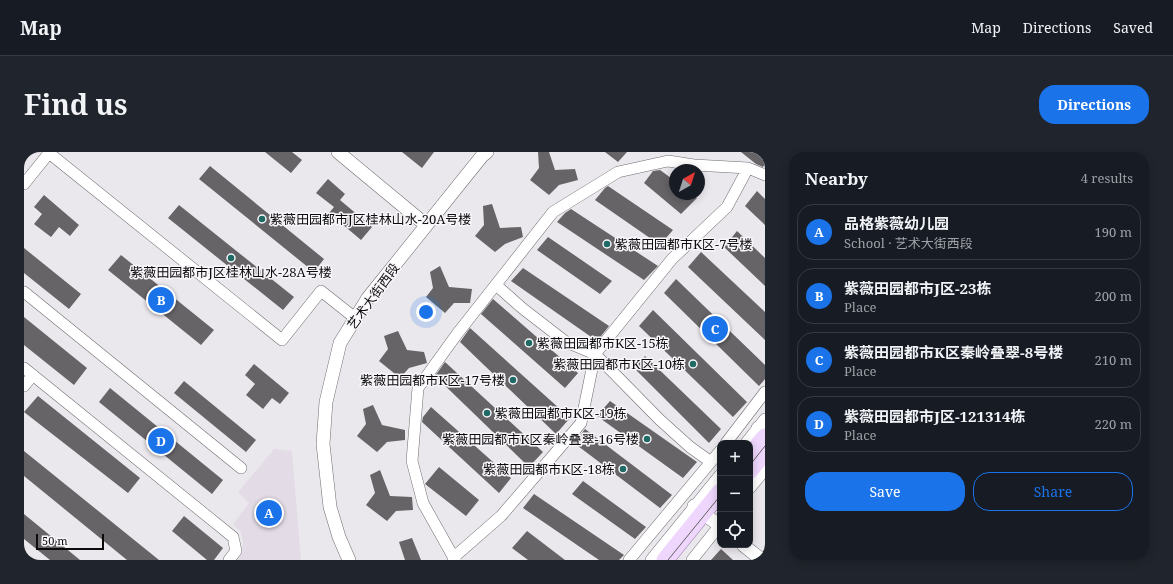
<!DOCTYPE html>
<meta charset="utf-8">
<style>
:root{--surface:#171b24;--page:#20242c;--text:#f1f3f6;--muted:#9ea1a6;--line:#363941;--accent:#1a73e8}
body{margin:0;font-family:"Noto Serif","Noto Sans SC",serif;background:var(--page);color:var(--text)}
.controls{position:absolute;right:12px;bottom:12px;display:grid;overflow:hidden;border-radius:8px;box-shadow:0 2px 10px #0003}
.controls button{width:36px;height:36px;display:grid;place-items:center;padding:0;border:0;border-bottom:1px solid var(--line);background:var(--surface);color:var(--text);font:20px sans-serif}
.compass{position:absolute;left:645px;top:12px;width:36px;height:36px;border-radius:50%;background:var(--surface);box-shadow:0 2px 10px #0003;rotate:39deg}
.scale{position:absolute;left:12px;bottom:10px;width:68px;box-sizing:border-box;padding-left:4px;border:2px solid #0d0c0d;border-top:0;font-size:11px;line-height:14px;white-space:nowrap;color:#0d0c0d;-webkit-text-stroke:3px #f8f6fa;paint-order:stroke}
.you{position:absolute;left:402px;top:160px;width:14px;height:14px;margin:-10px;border:3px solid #fff;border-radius:50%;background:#1a73e8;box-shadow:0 0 0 6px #1a73e833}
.badge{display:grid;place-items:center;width:26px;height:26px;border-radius:50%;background:var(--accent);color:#fff;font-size:13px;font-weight:700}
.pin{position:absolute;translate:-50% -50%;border:2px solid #fff;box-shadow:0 1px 4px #0006}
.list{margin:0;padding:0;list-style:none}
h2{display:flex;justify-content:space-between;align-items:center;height:52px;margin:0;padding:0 16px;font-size:17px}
h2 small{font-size:13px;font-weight:400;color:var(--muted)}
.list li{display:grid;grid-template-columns:26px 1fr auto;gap:12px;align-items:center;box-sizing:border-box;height:56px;margin:0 8px 8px;padding:0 8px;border:1px solid var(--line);border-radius:16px}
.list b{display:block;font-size:15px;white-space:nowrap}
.list p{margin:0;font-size:13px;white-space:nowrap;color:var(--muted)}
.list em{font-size:13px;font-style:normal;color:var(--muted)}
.actions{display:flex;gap:8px;padding:12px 16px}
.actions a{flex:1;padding:9px 0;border:1px solid var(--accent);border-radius:16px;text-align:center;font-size:14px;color:var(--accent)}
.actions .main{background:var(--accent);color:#fff}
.icon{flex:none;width:22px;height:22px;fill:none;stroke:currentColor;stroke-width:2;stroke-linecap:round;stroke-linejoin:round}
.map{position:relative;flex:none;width:741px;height:408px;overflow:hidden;border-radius:16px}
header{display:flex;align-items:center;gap:24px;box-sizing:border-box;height:56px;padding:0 20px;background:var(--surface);border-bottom:1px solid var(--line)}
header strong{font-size:19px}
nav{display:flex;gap:22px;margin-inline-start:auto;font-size:14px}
.intro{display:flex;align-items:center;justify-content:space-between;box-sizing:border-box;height:96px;padding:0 24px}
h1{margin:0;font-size:28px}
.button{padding:10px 18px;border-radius:16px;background:var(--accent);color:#fff;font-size:14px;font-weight:700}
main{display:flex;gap:24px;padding:0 24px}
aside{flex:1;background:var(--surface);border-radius:16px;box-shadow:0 2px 10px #0003}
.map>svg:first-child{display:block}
</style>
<header>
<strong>Map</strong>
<nav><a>Map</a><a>Directions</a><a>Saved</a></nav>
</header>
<div class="intro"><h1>Find us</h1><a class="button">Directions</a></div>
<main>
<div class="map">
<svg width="741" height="408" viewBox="0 0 741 408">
<rect width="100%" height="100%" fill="#ebe8ed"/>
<path fill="#e3dce7" d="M250,297L268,299L277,408H213L218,402L219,391L217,380L209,372L225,351L214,340Z"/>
<path fill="#666467" d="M241,0H268L278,8L267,21Z
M378,0H410L398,16Z
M514,0H525L531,18L551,17L554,28L535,33L525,43L506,28L515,16Z
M581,0H603L594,10Z
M717,0H741V12L739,15L732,12Z
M186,14L300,107L290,120L175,27Z
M636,18L651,29V42H668L673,46L657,62L620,31L629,19Z
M304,27L321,42L316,48L348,75L337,88L305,61L310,55L292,41Z
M584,34L649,78L636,93L571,48L581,36Z
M733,39L741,47V73L721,54Z
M20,43L55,73L46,84L35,75L27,85L10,72L18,62L10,55Z
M468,52L476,76L497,75L499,85L481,92L471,100L451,84L460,73L459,54Z
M155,53L270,145L259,158L144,66Z
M547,57L634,114L620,128L533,70L541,61Z
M713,79L741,106V134L700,95Z
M524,85L588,129L576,142L513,98Z
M0,96L57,142L45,157L0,121Z
M677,100L741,160V188L664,115Z
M97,103L190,178L177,193L84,118Z
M416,114L425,135L448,137L446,151H430L421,161L402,145L409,136L406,120Z
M499,116L585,174L573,189L487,129Z
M652,127L741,213V227L735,234L640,141Z
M469,147L554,221L541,236L457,162Z
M629,158L723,250L709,265L615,174Z
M0,165L63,216L50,233L0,193Z
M446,176L546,266L532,282L436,190Z
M374,179L383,198L400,200L403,211L385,216L376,226L355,209L364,197L360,184Z
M621,204L697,277L685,291L610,216Z
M421,210L519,300L505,315L411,224Z
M230,212L265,241L256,252L248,246L239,257L222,243L231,232L221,223Z
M160,229L232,288L222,300L150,241Z
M86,236L199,328L188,342L75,250Z
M14,244L116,326L104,341L0,260Z
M586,249L673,310L659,326L573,264Z
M349,253L358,273L381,278V288L363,290L353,300L333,284L342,272L339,257Z
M407,255L487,326L475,341L398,270L399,265Z
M561,277L648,343L636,356L550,291Z
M0,299L135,408H103L0,324Z
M415,315L455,348L442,364L401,332Z
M356,318L366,344L388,345L389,358L372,359L363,369L342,353L351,341L346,323Z
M559,329L622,375L611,387L548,342Z
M510,342L600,403L595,408H575L499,356Z
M0,362L56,408H26L0,387Z
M160,364L199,396L190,408H183L148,379Z
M503,379L541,408H504L488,396Z
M388,386L397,408H381L375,390Z
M697,397L709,408H687Z"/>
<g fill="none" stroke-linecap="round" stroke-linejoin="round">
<defs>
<path id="minor" d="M0,32L25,1L258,188L297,139L331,166
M472,133L498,156L542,190L571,202L636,268L666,295L687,310
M0,140L217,316
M0,216L209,385L212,399L205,408
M0,234L9,223
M702,291L741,240
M722,291L741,267
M726,336L741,318
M429,406L477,364L557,271L571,202L648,107L703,55L724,16
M431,408L399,351L388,309L394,236L433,182L529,60L594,20L644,9L670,13L724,16L741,23
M605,408L696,299
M627,408L696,323
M668,408L696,373"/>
<path id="tertiary" d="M314,0L402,73
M734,276L741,282
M670,354L696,374
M719,393L738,408
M325,408L315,385L306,355L299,292L302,250L316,191L344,146L458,4L463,0"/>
<path id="primary" d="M726,303L741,285
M726,318L741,300
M641,408L696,340"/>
</defs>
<use href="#minor" stroke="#6e6c6f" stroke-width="12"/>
<use href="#tertiary" stroke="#6e6c6f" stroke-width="14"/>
<use href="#primary" stroke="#987ea7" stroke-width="18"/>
<use href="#minor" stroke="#fff" stroke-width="11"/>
<use href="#tertiary" stroke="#fff" stroke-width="13"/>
<use href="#primary" stroke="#eed6fc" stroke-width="17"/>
<path stroke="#636164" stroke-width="1" d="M726,313L741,294
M644,408L696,344"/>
</g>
<g fill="#1f6a64" stroke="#f8f6fa" stroke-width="1.5">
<circle cx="238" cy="67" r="4"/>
<circle cx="583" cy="92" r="4"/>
<circle cx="207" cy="106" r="4"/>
<circle cx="505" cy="191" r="4"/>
<circle cx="669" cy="212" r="4"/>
<circle cx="489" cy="228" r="4"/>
<circle cx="463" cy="261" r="4"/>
<circle cx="623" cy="287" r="4"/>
<circle cx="599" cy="317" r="4"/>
</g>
<g text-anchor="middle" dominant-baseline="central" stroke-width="3" stroke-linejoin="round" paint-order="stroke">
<g font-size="13" fill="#0d0c0d" stroke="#f8f6fa" text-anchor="start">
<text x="246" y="67">紫薇田园都市J区桂林山水-20A号楼</text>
<text x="591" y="92">紫薇田园都市K区-7号楼</text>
<text x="207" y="120" text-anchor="middle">紫薇田园都市J区桂林山水-28A号楼</text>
<text x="513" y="191">紫薇田园都市K区-15栋</text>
<text x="661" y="212" text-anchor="end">紫薇田园都市K区-10栋</text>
<text x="481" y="228" text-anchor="end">紫薇田园都市K区-17号楼</text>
<text x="471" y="261">紫薇田园都市K区-19栋</text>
<text x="615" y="287" text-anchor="end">紫薇田园都市K区秦岭叠翠-16号楼</text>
<text x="591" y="317" text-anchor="end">紫薇田园都市K区-18栋</text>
</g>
<g font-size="13" fill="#0d0c0d" stroke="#f8f6fa">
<text transform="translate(349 144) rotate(-54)">艺术大街西段</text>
</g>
</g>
</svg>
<div class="controls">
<button>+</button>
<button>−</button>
<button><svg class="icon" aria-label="locate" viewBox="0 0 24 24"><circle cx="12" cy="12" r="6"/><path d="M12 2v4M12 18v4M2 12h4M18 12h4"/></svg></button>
</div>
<svg class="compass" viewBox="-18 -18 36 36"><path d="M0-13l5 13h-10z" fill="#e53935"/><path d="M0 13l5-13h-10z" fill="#9ea1a6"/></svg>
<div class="scale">50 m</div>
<div class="you"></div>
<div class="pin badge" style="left:245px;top:361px">A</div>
<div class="pin badge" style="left:137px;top:148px">B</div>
<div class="pin badge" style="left:691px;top:177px">C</div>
<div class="pin badge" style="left:137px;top:289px">D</div>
</div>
<aside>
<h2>Nearby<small>4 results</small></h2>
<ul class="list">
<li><span class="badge">A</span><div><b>品格紫薇幼儿园</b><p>School · 艺术大街西段</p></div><em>190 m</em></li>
<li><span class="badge">B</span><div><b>紫薇田园都市J区-23栋</b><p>Place</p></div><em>200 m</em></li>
<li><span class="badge">C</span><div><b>紫薇田园都市K区秦岭叠翠-8号楼</b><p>Place</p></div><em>210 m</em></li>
<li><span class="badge">D</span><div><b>紫薇田园都市J区-121314栋</b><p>Place</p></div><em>220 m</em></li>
</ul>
<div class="actions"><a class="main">Save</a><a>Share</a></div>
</aside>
</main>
